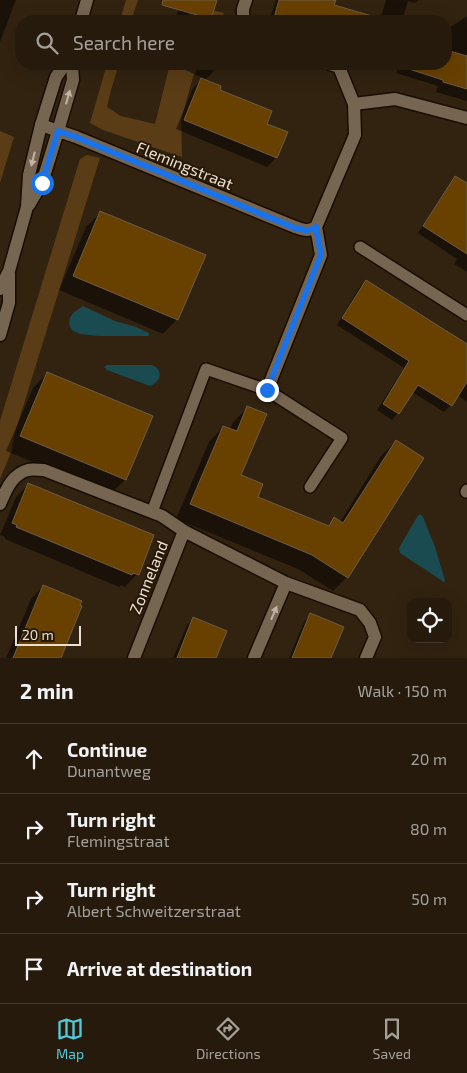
<!DOCTYPE html>
<meta charset="utf-8">
<style>
:root{--surface:#261a0c;--page:#2e2315;--text:#f1f3f6;--muted:#a4a19d;--line:#42382d;--accent:#52cbd9}
body{margin:0;font-family:"Exo 2",sans-serif;background:var(--page);color:var(--text)}
.controls{position:absolute;right:15px;bottom:15px;display:grid;overflow:hidden;border-radius:10px;box-shadow:0 5px 20px #0002}
.controls button{width:45px;height:45px;display:grid;place-items:center;padding:0;border:0;border-bottom:1px solid var(--line);background:var(--surface);color:var(--text);font:25px sans-serif}
.scale{position:absolute;left:15px;bottom:12px;width:66px;box-sizing:border-box;padding-left:5px;border:2px solid #e9dfd4;border-top:0;font-size:14px;line-height:18px;white-space:nowrap;color:#e9dfd4;-webkit-text-stroke:4px #281907;paint-order:stroke}
.stop{position:absolute;width:15px;height:15px;margin:-11px;border:4px solid #1a73e8;border-radius:50%;background:#fff}
.stop.end{background:#1a73e8;border-color:#fff;box-shadow:0 1px 5px #0008}
.list{margin:0;padding:0;list-style:none}
h2{display:flex;justify-content:space-between;align-items:center;height:65px;margin:0;padding:0 20px;font-size:21px}
h2 small{font-size:16px;font-weight:400;color:var(--muted)}
.list li{display:grid;grid-template-columns:32px 1fr auto;gap:15px;align-items:center;box-sizing:border-box;height:70px;padding:0 20px;border-top:1px solid var(--line)}
.list b{display:block;font-size:19px;white-space:nowrap}
.list p{margin:0;font-size:16px;white-space:nowrap;color:var(--muted)}
.list em{font-size:16px;font-style:normal;color:var(--muted)}
.icon{flex:none;width:28px;height:28px;fill:none;stroke:currentColor;stroke-width:2;stroke-linecap:round;stroke-linejoin:round}
.map{position:relative;flex:none;width:467px;height:658px;overflow:hidden}
.search{position:absolute;background:var(--surface);box-shadow:0 5px 20px #0002;left:15px;right:15px;top:15px;height:55px;display:flex;align-items:center;gap:12px;box-sizing:border-box;padding:0 18px;border-radius:20px;color:var(--muted);font-size:19px}
.sheet{height:345px;background:var(--surface)}
nav{display:flex;justify-content:space-around;align-items:center;box-sizing:border-box;height:70px;border-top:1px solid var(--line);background:var(--surface);font-size:14px;color:var(--muted)}
nav a{display:grid;justify-items:center;gap:2px}
nav .on{color:var(--accent)}
.map>svg:first-child{display:block}
</style>
<div class="map">
<svg width="467" height="658" viewBox="0 0 467 658">
<rect width="100%" height="100%" fill="#322310"/>
<path fill="#5a3d16" d="M126,0H138L131,21H120Z
M193,5L224,13L220,21H186Z
M107,64H119L111,90L107,107L121,116L155,124L170,64H199L193,77L181,120L182,157L103,130L90,123Z
M0,131L14,137L0,183Z
M87,155L100,158L14,436L12,450L0,479V421L80,159Z"/>
<path fill="#194b51" d="M83,306L115,321L136,327L149,333V336H99L80,334L72,330L69,324L70,318L73,313Z
M107,365H152C164,370 161,382 150,386L107,370L104,367Z
M420,514L423,517L435,547L445,580L444,582L400,553L399,548L417,517Z"/>
<path fill="#0007" d="M0,0H16L0,42Z
M166,0H218L214,4L210,18L207,21H192L176,17L179,7Z
M276,0H335L329,21H269Z
M386,0H419L415,3L408,1L402,21H360L366,16L380,20Z
M467,16V101L436,92L438,86L396,73L398,68L383,64H446V30Z
M187,64H216L213,72L204,81L265,124L286,133L276,158L267,167L176,129L193,88L203,78L185,70Z
M455,177L467,185V272L454,264L457,259L418,233L449,184Z
M100,213L177,319L163,334L59,290L86,227Z
M366,282L467,346V402L457,395L451,405L444,412L412,392L398,413L392,420L377,410L404,368L337,325L359,288Z
M47,373L151,416L125,480L110,494L6,451L33,388Z
M248,407L240,476L256,497L327,527L334,519L340,522L381,456L396,441L347,577L333,591L298,569L176,519L209,442L223,427L230,430L233,422Z
M28,485L137,574L125,587L121,585L119,587L5,539V537L0,535L16,497Z
M43,586L60,658H6L31,599Z
M310,615L330,658H289L304,622Z
M194,618L215,658H173L187,625Z"/>
<path fill="#684100" stroke="#6d5c48" d="M163,0H217L211,19L162,5Z
M279,0H336L334,5L372,16L371,21H273Z
M446,50L467,56V89L443,82V80L406,68L407,64H446Z
M201,78L221,86L220,90L272,111L267,124L288,132L277,158L184,120Z
M455,176L467,183V254L423,226Z
M100,211L206,255L178,320L73,276Z
M366,280L467,344V382L452,406L418,385L399,414L383,404L409,361L342,318Z
M47,372L153,416L126,480L20,436Z
M247,406L267,414L241,475L263,484L258,497L329,526L334,517L343,523L396,440L424,458L348,578L312,555L190,504L223,426L237,431Z
M28,483L154,535L139,575L133,573L132,575L16,527L17,525L12,523Z
M43,585L82,601L80,605L82,606L67,643L61,658H13Z
M310,613L344,627L331,658H292Z
M193,617L227,631L216,658H177Z"/>
<g fill="none" stroke-linecap="round" stroke-linejoin="round">
<defs>
<path id="lane" d="M360,247L467,315
M467,490L466,492H467
M152,512L206,369L267,390L342,438L310,487"/>
<path id="street" d="M243,21V9L246,0
M354,104L395,99L467,118
M41,125L76,137L295,227C304,230 308,232 316,227
M267,390L321,255L316,227L355,135L354,104L339,67L330,64
M0,504C6,490 12,474 28,470C33,469 39,470 44,470L162,516L184,531
M134,658L184,531L286,583
M254,658L286,583L360,610L370,623L375,637L366,658"/>
<path id="secondary" d="M81,21L87,0
M29,205L42,183L58,131L73,80L72,64
M0,289L9,271L27,207L29,175L41,125L56,77L65,64
M0,335L9,303V274"/>
</defs>
<use href="#lane" stroke="#190c00" stroke-width="14"/>
<use href="#street" stroke="#190c00" stroke-width="15"/>
<use href="#secondary" stroke="#190c00" stroke-width="15"/>
<use href="#lane" stroke="#766550" stroke-width="11"/>
<use href="#street" stroke="#766550" stroke-width="12"/>
<use href="#secondary" stroke="#766550" stroke-width="12"/>
</g>
<defs><path id="oneway-solid" d="M-6-.8H1V-3.2L6.5 0L1 3.2V.8H-6Z" transform="scale(1.25)"/></defs>
<g fill="#c1b4a6">
<use href="#oneway-solid" transform="translate(68 97) rotate(-74)"/>
<use href="#oneway-solid" transform="translate(33 159) rotate(104)"/>
<use href="#oneway-solid" transform="translate(274 613) rotate(-67)"/>
</g>
<g fill="none" stroke-linecap="round" stroke-linejoin="round">
<path stroke="#1a73e8" stroke-width="6" d="M42,183L58,131L76,137L295,228C304,230 308,232 316,227L321,255L267,390"/>
</g>
<g text-anchor="middle" dominant-baseline="central" stroke-width="4" stroke-linejoin="round" paint-order="stroke">
<g font-size="16" fill="#e9dfd4" stroke="#281907">
<text transform="translate(185 165) rotate(22)">Flemingstraat</text>
<text transform="translate(148 577) rotate(-68)">Zonneland</text>
</g>
</g>
</svg>
<div class="controls">
<button><svg class="icon" aria-label="locate" viewBox="0 0 24 24"><circle cx="12" cy="12" r="6"/><path d="M12 2v4M12 18v4M2 12h4M18 12h4"/></svg></button>
</div>
<div class="scale">20 m</div>
<div class="stop" style="left:42px;top:183px"></div>
<div class="stop end" style="left:267px;top:390px"></div>
<div class="search"><svg class="icon" aria-label="search" viewBox="0 0 24 24"><circle cx="10" cy="10" r="6"/><path d="M15 15l6 6"/></svg>Search here</div>
</div>
<section class="sheet">
<h2>2 min<small>Walk · 150 m</small></h2>
<ul class="list">
<li><svg class="icon" aria-label="ahead" viewBox="0 0 24 24"><path d="M12 20V5M6 11l6-6 6 6"/></svg><div><b>Continue</b><p>Dunantweg</p></div><em>20 m</em></li>
<li><svg class="icon" aria-label="right" viewBox="0 0 24 24"><path d="M7 20v-9h11M14 6l5 5-5 5"/></svg><div><b>Turn right</b><p>Flemingstraat</p></div><em>80 m</em></li>
<li><svg class="icon" aria-label="right" viewBox="0 0 24 24"><path d="M7 20v-9h11M14 6l5 5-5 5"/></svg><div><b>Turn right</b><p>Albert Schweitzerstraat</p></div><em>50 m</em></li>
<li><svg class="icon" aria-label="arrive" viewBox="0 0 24 24"><path d="M6 21V4h12l-3 4 3 4H6"/></svg><div><b>Arrive at destination</b></div></li>
</ul>
</section>
<nav>
<a class="on"><svg class="icon" aria-label="map" viewBox="0 0 24 24"><path d="M3 6l6-2 6 2 6-2v14l-6 2-6-2-6 2zM9 4v14M15 6v14"/></svg>Map</a>
<a><svg class="icon" aria-label="directions" viewBox="0 0 24 24"><path d="M12 3l9 9-9 9-9-9zM9 14v-3h6M13 9l2 2-2 2"/></svg>Directions</a>
<a><svg class="icon" aria-label="saved" viewBox="0 0 24 24"><path d="M7 4h10v16l-5-4-5 4z"/></svg>Saved</a>
</nav>
